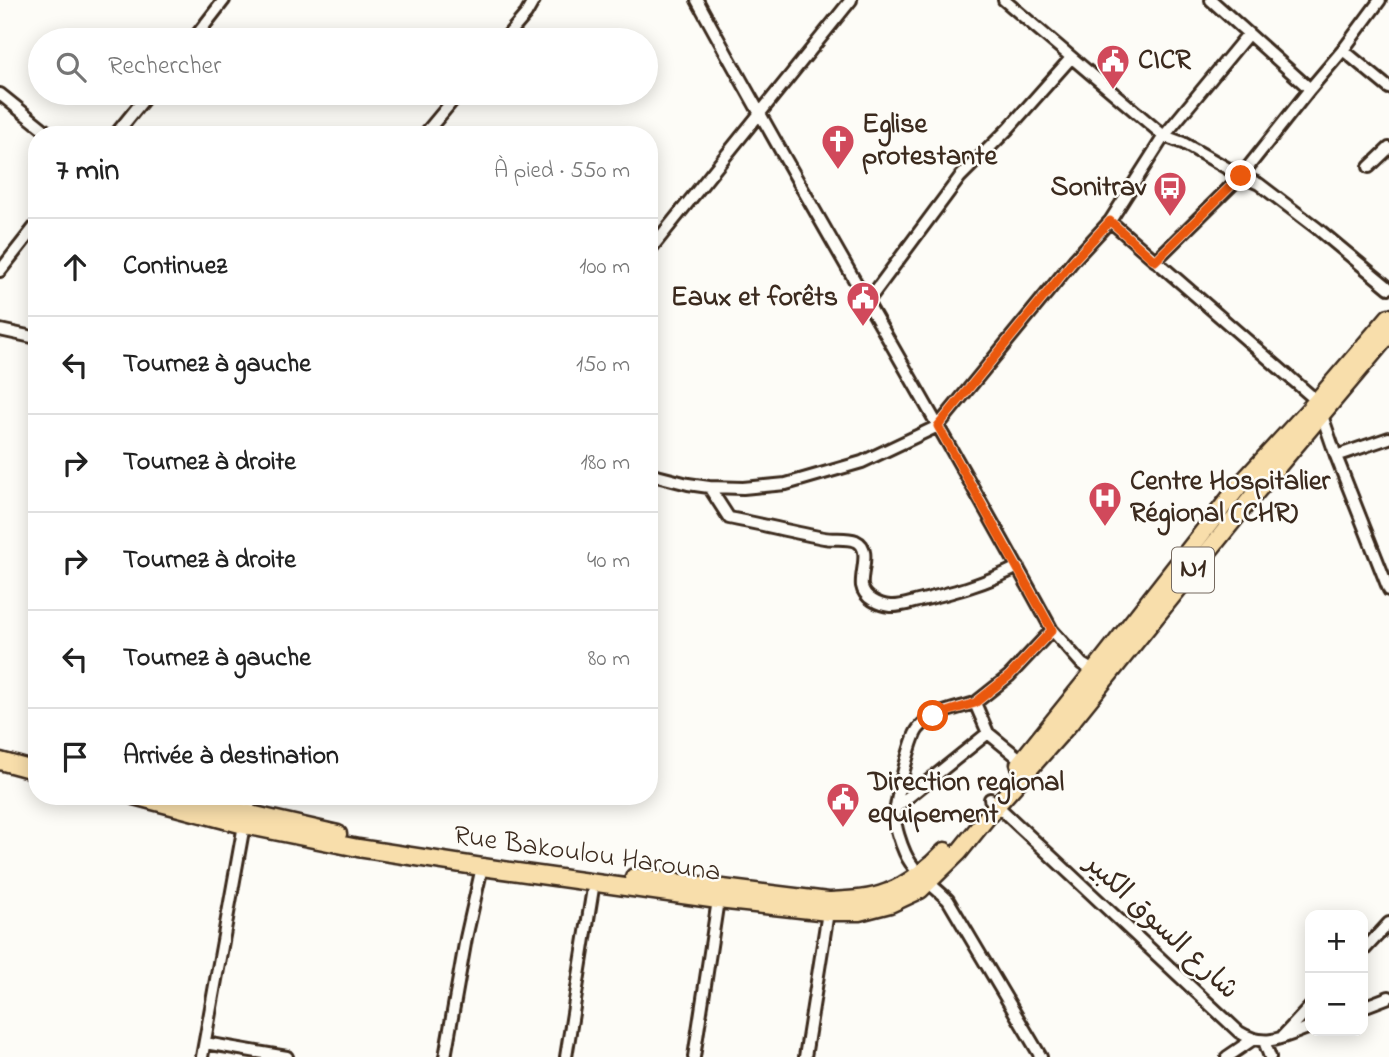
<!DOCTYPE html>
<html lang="fr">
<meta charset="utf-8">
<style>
:root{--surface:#fff;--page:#f2f2f2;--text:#222;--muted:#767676;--line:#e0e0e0}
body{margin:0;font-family:"Indie Flower","Playpen Sans Arabic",sans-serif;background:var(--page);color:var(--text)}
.controls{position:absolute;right:21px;bottom:21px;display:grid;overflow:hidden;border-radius:14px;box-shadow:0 4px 18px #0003}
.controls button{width:63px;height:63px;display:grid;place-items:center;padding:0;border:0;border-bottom:2px solid var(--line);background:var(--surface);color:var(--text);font:35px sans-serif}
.stop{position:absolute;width:21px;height:21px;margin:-16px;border:5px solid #ea580c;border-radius:50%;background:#fff}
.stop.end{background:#ea580c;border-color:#fff;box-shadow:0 2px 7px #0008}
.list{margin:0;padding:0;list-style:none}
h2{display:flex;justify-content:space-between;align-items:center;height:91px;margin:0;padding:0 28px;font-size:30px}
h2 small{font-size:23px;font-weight:400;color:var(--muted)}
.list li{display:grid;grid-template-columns:46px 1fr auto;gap:21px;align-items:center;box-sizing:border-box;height:98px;padding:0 28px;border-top:2px solid var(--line)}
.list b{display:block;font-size:26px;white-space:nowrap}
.list em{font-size:23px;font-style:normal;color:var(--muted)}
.icon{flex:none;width:38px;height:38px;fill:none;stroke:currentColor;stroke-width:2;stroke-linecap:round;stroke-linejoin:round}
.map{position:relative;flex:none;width:1389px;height:1057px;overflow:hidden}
.search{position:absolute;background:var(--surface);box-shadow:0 4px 18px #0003;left:28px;top:28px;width:630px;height:77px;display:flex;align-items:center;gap:18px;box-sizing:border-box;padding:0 24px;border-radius:38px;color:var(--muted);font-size:26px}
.panel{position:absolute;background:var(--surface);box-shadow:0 4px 18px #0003;left:28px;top:126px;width:630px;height:679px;border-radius:28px}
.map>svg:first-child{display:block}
</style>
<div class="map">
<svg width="1389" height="1057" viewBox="0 0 1389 1057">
<rect width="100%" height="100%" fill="#fdfcf7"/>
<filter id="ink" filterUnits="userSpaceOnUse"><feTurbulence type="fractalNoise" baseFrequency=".0143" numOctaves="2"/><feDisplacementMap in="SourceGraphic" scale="14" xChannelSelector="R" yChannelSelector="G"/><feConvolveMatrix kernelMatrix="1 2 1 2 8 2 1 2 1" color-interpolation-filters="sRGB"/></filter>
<g filter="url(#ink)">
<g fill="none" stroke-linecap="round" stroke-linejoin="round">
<defs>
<path id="minor" d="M697,0C812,212 937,418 1052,630L1082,664L1097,673
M1004,0L1164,136L1183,143L1241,176L1259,184L1318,229L1389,288
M1211,0L1310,89
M193,40L224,0
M504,40L526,14L534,0
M1343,50L1389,88
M0,94L51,135
M115,135L149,93
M424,135L459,93
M1369,167L1389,148
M1110,221L1164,136L1248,34
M649,251L851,0
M1155,261L1241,176L1310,89L1343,50L1380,0
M0,271L37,224
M868,301L960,177L1008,129L1071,58
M0,330L37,338
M1336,456L1389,438
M649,474L688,484L709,487L743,488L786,484L862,462L938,426L1074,260L1110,221L1317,401L1336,456L1389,590
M709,487L729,518C761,524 792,532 824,538C834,540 846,537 856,541C872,548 860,573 862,586C864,598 879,605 890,606C901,607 912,602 922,600C958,591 984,584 1018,567
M975,703L1009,676L1052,630
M988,733L975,703C956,709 931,712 918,729C910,739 895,804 895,817C895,827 901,844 905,853C914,873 933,885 948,900L1041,1057
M990,799L1239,1032C1266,1049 1284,1037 1310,1027
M896,807L988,733L1025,763
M243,812L256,796
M1363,951L1389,923
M1363,1007L1389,997
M1283,1036L1310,1007
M1264,1041L1270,1057
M205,1043L287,1057
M202,1057L244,825
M445,1057L466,938L482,867
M566,1057L594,882
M694,1057L718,900
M805,1057L828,912
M1227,1057L1252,1040"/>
<path id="highway" d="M0,761L37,771
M1019,764L1094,671L1239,486L1317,401L1389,317
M134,796L244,825L358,848L482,867L718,900L828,912H859L890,904L920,890L959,852L997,805L1070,723L1252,497L1389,334
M189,800L338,834
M634,877L828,901C848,900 868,900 888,892C908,885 931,866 945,851"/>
</defs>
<use href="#minor" stroke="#3b2a1e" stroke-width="16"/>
<use href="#highway" stroke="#3b2a1e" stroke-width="21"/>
<use href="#minor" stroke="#fdfcf7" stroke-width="10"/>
<use href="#highway" stroke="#f8deab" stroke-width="16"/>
</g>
</g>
<g fill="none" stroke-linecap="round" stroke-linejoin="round" filter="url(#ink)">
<path stroke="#ea580c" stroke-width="9" d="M933,716L975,703L1009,676L1052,630L938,426L1074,260L1110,221L1155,261L1241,176"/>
</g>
<defs>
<symbol id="civic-pin" viewBox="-11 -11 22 30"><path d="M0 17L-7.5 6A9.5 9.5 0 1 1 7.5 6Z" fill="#d1495b" stroke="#fdfcf7"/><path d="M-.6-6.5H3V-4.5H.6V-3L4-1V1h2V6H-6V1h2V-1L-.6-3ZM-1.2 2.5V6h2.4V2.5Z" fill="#fff"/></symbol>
<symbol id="church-pin" viewBox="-11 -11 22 30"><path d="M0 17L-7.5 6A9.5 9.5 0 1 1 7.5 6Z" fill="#d1495b" stroke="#fdfcf7"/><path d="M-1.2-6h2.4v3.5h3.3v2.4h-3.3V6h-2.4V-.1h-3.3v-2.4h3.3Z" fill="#fff"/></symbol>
<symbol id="bus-pin" viewBox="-11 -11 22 30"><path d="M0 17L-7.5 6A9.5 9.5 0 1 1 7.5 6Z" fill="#d1495b" stroke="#fdfcf7"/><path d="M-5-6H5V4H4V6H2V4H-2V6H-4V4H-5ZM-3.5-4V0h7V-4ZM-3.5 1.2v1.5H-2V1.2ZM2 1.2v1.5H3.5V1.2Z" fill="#fff"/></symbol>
<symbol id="hospital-pin" viewBox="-11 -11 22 30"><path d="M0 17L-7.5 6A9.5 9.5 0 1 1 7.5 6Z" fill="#d1495b" stroke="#fdfcf7"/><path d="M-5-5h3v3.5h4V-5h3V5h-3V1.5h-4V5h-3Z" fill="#fff"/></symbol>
</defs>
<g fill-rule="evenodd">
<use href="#civic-pin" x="1094" y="42" width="38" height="52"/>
<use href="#church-pin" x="819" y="122" width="38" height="52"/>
<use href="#bus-pin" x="1151" y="169" width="38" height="52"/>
<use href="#civic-pin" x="844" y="279" width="38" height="52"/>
<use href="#hospital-pin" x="1086" y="479" width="38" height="52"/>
<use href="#civic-pin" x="824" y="780" width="38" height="52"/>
</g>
<g text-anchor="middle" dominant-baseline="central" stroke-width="5" stroke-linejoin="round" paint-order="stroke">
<rect fill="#fdfcf7" stroke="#75695f" stroke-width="2" x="1172" y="547.5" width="42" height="45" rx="5"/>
<g font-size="26" font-weight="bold" fill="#3b2a1e">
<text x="1193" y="570">N1</text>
</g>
<g font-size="28" font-weight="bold" fill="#3b2a1e" stroke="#fdfcf7" text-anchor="start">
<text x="1138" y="61">CICR</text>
<text x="862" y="125">Eglise<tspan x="862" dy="32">protestante</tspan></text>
<text x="1146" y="188" text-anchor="end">Sonitrav</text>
<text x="838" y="298" text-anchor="end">Eaux et forêts</text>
<text x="1130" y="482">Centre Hospitalier<tspan x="1130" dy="32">Régional (CHR)</tspan></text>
<text x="868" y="783">Direction regional<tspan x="868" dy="32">equipement</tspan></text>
</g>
<g font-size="28" fill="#3b2a1e" stroke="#fdfcf7">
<text transform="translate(587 855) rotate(8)">Rue Bakoulou Harouna</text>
<text transform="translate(1161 928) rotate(43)">شارع السوق الكبير</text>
</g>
</g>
</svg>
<div class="controls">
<button>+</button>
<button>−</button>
</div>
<div class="stop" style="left:933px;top:716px"></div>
<div class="stop end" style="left:1241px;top:176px"></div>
<div class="search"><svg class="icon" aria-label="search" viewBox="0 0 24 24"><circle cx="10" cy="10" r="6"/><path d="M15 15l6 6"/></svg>Rechercher</div>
<section class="panel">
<h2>7 min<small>À pied · 550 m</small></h2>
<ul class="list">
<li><svg class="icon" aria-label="ahead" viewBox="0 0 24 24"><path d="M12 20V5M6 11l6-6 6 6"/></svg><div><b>Continuez</b></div><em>100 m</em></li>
<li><svg class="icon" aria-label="left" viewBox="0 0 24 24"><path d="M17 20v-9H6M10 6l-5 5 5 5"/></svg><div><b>Tournez à gauche</b></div><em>150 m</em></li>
<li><svg class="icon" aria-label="right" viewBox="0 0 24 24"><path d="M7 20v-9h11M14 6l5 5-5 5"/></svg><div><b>Tournez à droite</b></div><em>180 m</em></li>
<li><svg class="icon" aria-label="right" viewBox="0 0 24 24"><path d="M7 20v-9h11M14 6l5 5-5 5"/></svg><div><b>Tournez à droite</b></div><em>40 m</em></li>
<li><svg class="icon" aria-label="left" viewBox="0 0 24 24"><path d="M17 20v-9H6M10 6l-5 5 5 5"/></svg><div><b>Tournez à gauche</b></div><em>80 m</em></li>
<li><svg class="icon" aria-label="arrive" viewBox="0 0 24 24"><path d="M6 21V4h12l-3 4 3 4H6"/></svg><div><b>Arrivée à destination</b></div></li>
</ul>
</section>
</div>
